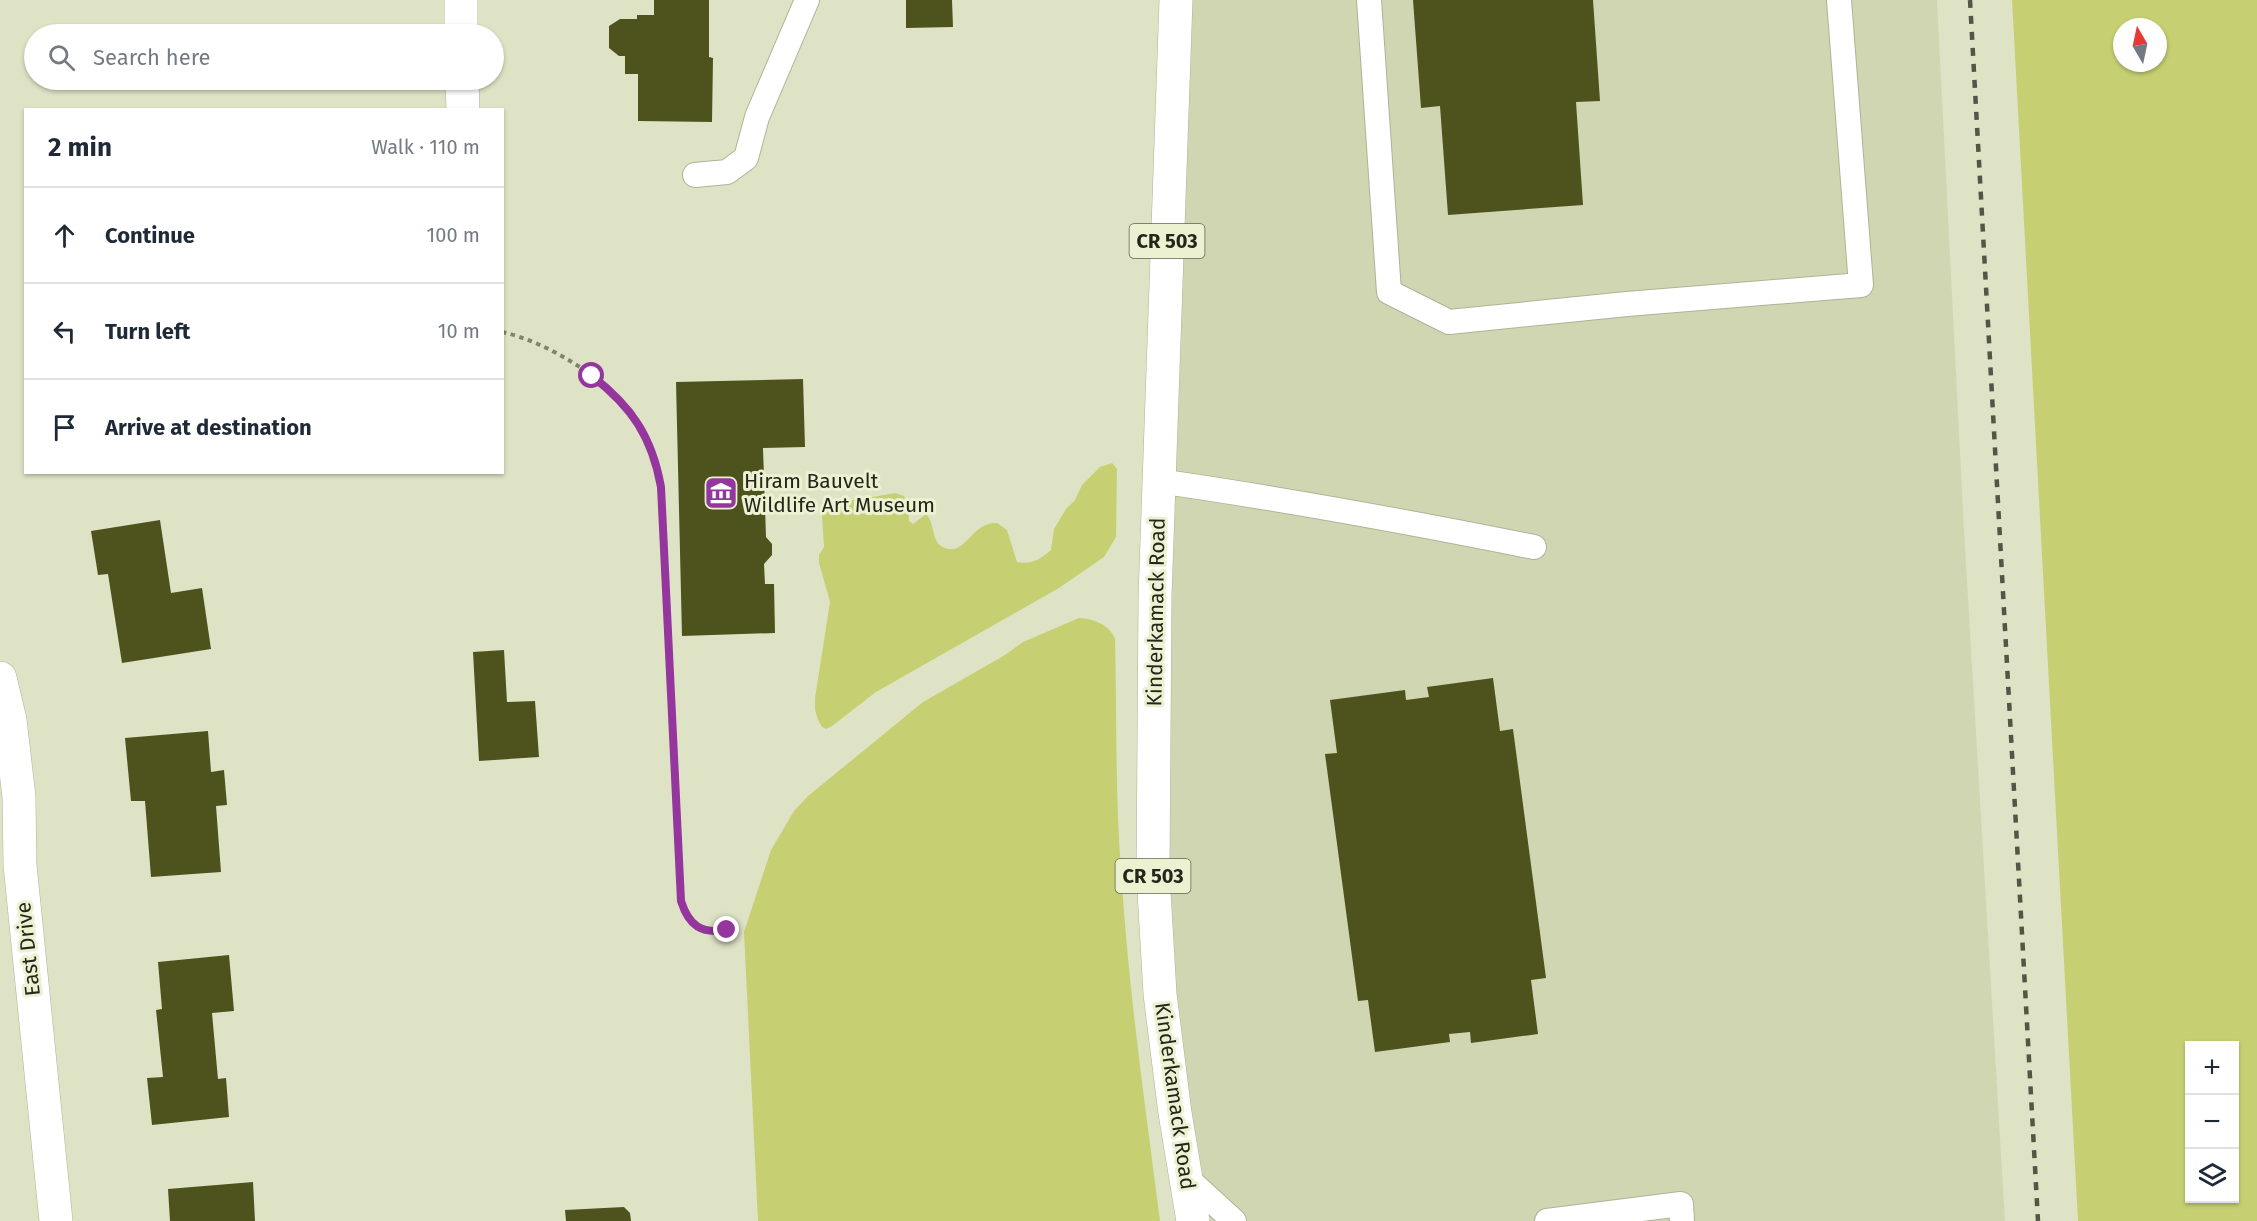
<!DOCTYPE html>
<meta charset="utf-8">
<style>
:root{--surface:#fff;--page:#f6f6f7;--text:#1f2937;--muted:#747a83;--line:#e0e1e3}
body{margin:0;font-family:"Fira Sans",sans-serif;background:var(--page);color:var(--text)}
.controls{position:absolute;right:18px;bottom:18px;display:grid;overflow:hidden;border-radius:0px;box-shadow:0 2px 4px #0004}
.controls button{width:54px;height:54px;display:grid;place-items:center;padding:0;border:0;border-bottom:2px solid var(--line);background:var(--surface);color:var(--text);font:30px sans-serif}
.compass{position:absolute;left:2113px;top:18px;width:54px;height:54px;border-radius:50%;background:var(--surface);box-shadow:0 2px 4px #0004;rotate:351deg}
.stop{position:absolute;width:18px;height:18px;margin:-14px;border:4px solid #95369e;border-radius:50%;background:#fff}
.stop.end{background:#95369e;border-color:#fff;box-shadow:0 2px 6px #0008}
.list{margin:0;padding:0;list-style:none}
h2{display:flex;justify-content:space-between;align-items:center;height:78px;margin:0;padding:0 24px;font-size:26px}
h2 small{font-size:20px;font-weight:400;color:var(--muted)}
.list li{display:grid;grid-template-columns:39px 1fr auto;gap:18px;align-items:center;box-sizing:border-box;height:96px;padding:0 24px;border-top:2px solid var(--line)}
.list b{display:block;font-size:22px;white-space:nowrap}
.list em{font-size:20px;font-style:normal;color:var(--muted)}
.icon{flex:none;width:33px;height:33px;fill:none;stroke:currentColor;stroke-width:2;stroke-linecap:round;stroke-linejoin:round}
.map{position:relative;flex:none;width:2257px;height:1221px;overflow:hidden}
.search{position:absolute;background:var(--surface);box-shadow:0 2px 4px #0004;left:24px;top:24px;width:480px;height:66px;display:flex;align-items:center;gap:15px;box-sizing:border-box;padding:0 21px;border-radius:33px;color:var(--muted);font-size:22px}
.panel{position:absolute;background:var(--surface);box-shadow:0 2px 4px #0004;left:24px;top:108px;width:480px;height:366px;border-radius:0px}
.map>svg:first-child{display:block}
</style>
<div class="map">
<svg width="2257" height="1221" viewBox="0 0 2257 1221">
<rect width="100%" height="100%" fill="#dfe3c5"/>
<path fill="#d1d6b2" d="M1176,0H1937L1964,530L2005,1221H1193L1160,994Z"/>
<path fill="#c6d072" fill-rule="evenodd" d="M2012,0H2257V1221H2078ZM2122,27H2158V63H2122ZM2190,1046H2234V1198H2190Z
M1112,463L1117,469L1116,537L1104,557L1059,588L876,692L832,726L826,729L822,727L818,720L815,710V698L830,602L819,563V555L824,547L821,502L856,500L895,493L904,496L908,505L909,521L913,524L926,514C937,525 929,547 950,549C967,551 974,521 997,523L1007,530L1017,562C1031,565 1041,559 1051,550L1054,529L1066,509L1075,500L1082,485L1100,467Z
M1079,618C1094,619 1108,624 1115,638C1117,715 1115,792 1121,869C1128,987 1145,1104 1160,1221H758L744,932L771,850L794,811L808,796L923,702L1005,655L1023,642Z"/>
<path fill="#4e531d" d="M654,0H709V57L713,58L712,122L638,121V74H625V56H619L609,48V26L620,19H637V15H654Z
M906,0H952L953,27L906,28Z
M1413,0H1593L1600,101L1576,102L1583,205L1448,215L1440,106L1421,108Z
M803,379L805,447L763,448L766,537L772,544V555L764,564L765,584H774L775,633L682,636L676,382Z
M160,520L171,593L202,588L211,649L122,663L108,574L98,575L91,531Z
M504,650L507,702L535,701L539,757L479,761L473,652Z
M1493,678L1500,731L1513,729L1546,978L1531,980L1538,1034L1471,1043L1470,1032L1449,1034L1450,1042L1375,1052L1368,1000L1358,1001L1325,754L1337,753L1330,700L1405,690L1406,700L1429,697L1427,687Z
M208,731L211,772L224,770L227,805L216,806L221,872L151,877L145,801H131L125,738Z
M229,955L234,1011L212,1013L218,1079L226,1078L229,1117L152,1125L147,1078L163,1077L156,1010L162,1009L158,962Z
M253,1182L255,1221H170L168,1189Z
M624,1207L630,1213L631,1221H566L565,1210Z"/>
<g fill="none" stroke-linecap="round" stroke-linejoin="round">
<defs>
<path id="lane" d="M1369,0L1389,292L1449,322L1627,304L1861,285L1839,0
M695,175L727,172L746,158L757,117L807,0
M1158,481C1284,499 1409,522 1534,547
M1188,1179L1234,1221
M1547,1221L1681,1204L1682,1221"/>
<path id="street" d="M461,0V34
M462,80L463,110
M0,678L10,720L19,797L20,865L56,1221"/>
<path id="primary" d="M1176,0L1155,597L1153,874L1160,994L1175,1113L1193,1221"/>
</defs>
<use href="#lane" stroke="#afb396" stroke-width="26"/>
<use href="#street" stroke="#afb396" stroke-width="34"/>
<use href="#primary" stroke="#afb396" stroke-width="34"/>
<path stroke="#81846f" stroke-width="4" stroke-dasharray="4.5 4.5" stroke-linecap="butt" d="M502,332C548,342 604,378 633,414C649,435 656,462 661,487L681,901C689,926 701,934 727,930"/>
<use href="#lane" stroke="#fff" stroke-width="24"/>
<use href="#street" stroke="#fff" stroke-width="33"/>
<use href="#primary" stroke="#fff" stroke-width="33"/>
<path stroke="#535646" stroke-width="4.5" stroke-dasharray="8 8" stroke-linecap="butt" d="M1970,0L2038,1221"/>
</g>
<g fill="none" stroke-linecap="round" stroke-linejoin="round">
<path stroke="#95369e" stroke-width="8" d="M592,376C632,407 652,437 661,487L681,901C689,926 701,934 727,930"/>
</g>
<defs>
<symbol id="museum-square" viewBox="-11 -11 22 22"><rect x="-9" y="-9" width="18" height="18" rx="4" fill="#95369e" stroke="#ecf1d2"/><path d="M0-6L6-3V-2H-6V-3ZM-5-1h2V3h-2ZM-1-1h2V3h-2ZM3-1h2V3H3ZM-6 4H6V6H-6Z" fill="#fff"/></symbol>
</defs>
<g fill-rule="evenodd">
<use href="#museum-square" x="702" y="474" width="38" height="38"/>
</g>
<g text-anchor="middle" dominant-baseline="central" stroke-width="6" stroke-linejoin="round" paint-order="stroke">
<g fill="#ecf1d2" stroke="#606352" stroke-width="1.5">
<rect x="1129.5" y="224" width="75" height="34" rx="4.5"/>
<rect x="1115.5" y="859" width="75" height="34" rx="4.5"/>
</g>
<g font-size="20" font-weight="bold" fill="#24261b">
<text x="1167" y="241">CR 503</text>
<text x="1153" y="876">CR 503</text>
</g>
<g font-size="21" fill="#24261b" stroke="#ecf1d2" text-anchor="start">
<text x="744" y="481">Hiram Bauvelt<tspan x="744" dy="24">Wildlife Art Museum</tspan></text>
</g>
<g font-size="21" fill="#24261b" stroke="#ecf1d2">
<text transform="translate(1156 612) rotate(-89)">Kinderkamack Road</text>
<text transform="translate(28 949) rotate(-96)">East Drive</text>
<text transform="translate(1175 1096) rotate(82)">Kinderkamack Road</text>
</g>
</g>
</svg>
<div class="controls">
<button>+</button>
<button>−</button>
<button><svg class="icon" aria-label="layers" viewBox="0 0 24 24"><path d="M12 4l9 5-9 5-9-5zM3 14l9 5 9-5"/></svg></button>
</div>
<svg class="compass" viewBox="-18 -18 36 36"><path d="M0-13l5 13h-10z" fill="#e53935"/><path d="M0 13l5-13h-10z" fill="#747a83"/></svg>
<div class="stop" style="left:592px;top:376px"></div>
<div class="stop end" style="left:727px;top:930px"></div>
<div class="search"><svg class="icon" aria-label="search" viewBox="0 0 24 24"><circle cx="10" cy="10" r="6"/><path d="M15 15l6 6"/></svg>Search here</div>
<section class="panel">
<h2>2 min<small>Walk · 110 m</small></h2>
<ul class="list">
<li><svg class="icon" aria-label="ahead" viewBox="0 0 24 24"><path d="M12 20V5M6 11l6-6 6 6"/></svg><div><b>Continue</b></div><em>100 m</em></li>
<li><svg class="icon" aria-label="left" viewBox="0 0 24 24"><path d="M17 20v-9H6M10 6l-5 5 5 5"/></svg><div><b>Turn left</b></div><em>10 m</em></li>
<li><svg class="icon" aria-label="arrive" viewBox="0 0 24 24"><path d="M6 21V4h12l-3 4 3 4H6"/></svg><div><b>Arrive at destination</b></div></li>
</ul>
</section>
</div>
